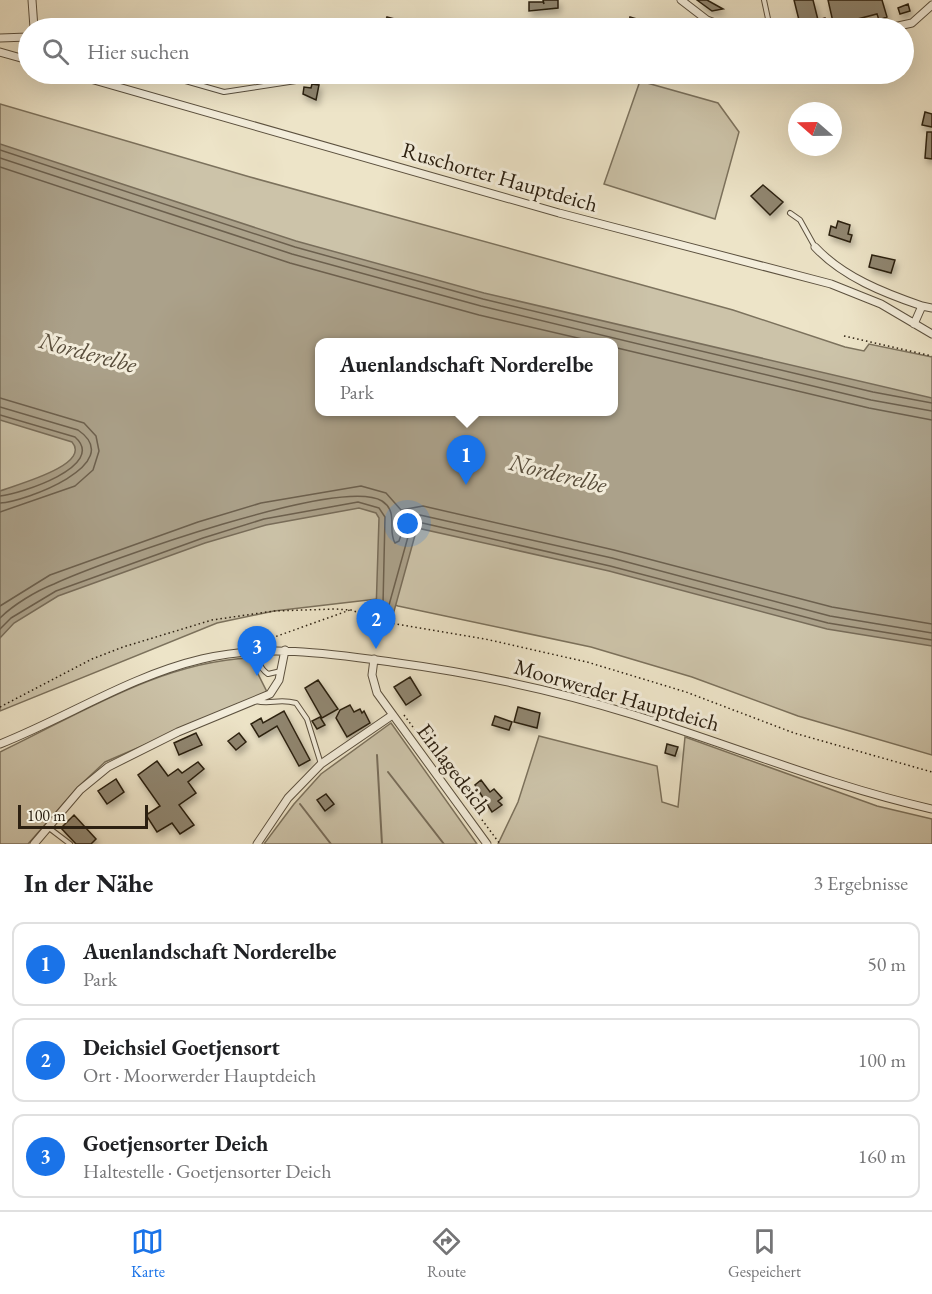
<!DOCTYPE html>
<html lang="de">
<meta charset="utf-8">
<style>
:root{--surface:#fff;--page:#f2f2f2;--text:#202124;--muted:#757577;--line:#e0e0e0;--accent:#1a73e8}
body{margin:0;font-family:"EB Garamond",serif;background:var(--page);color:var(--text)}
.compass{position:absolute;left:788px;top:102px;width:54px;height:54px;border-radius:50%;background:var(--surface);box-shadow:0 6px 24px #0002;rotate:290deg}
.scale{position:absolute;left:18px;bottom:15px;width:130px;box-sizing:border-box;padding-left:6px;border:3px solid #2c2011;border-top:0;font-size:16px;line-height:21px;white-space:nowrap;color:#2c2011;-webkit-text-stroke:4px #f3eddb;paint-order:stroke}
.you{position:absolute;left:408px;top:524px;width:21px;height:21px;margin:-15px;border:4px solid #fff;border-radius:50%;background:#1a73e8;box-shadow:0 0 0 9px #1a73e833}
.badge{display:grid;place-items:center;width:39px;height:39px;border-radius:50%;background:var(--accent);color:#fff;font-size:20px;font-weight:700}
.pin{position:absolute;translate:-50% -50px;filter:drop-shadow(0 2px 3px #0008)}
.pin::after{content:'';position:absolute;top:32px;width:21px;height:18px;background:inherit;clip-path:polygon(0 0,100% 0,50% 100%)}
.popup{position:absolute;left:315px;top:338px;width:303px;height:78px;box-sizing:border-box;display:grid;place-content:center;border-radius:12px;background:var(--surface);filter:drop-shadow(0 2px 4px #0005);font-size:20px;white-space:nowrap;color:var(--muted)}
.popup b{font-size:22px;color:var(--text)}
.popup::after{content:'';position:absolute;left:50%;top:100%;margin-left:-12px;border:12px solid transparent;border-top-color:var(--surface)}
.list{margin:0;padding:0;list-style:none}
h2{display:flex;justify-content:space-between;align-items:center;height:78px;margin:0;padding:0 24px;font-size:26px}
h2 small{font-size:20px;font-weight:400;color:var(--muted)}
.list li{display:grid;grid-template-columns:39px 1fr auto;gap:18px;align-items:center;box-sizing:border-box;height:84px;margin:0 12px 12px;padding:0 12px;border:2px solid var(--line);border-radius:12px}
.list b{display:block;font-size:22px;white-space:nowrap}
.list p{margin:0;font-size:20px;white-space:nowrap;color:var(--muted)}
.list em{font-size:20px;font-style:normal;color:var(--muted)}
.icon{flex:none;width:33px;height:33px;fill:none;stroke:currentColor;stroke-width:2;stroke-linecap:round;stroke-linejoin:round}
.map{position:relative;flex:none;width:932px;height:844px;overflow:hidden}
.search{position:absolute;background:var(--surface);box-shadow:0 6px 24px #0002;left:18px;right:18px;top:18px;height:66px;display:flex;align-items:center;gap:15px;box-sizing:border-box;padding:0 21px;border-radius:33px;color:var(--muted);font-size:22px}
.sheet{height:366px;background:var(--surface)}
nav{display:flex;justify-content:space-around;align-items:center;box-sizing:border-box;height:84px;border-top:2px solid var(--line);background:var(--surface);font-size:16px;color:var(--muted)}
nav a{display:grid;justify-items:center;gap:3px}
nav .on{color:var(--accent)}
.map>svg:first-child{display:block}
</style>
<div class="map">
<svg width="932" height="844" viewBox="0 0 932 844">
<defs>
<filter id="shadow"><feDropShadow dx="2.5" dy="4.5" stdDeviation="3" flood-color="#0004"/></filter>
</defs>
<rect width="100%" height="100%" fill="#ede4c8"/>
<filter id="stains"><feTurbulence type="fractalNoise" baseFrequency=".00333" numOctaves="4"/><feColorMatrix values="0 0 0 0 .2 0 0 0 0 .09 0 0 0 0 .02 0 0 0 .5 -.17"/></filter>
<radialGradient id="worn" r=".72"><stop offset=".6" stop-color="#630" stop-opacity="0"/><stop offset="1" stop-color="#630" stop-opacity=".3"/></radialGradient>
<path fill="#ccc3a9" stroke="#7c725d" stroke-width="1.5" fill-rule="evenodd" d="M640,81L718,103L739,132L715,219L604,184Z
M0,104L250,177L733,310L845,347L864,351L869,344L932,357V755L798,716L692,677L591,647L398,606L377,599L274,611L217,623L0,711ZM319,342H613V412H319Z
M250,658L267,692L105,762L78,787L28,844H0V752C80,714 160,662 250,658Z
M391,723L477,844H264L294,804L321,774Z
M539,736L657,766L662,802L678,807L685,737L877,806L932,819V844H498L518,802Z"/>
<path fill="#aba18a" stroke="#786d5a" stroke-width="1.5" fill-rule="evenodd" d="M0,144L296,241L484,293L932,398V646L827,629L609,571L417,528L393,615L376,612L379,518L376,513L359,508L266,525L205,543L58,596L14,623L0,638V491C15,485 92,465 72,442L0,420ZM319,342H613V412H319Z"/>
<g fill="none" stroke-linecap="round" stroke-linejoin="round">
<path stroke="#6c604e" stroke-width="1.5" d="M0,150L295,247L483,299L873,392L932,403
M0,158L292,254L481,306L871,400L932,411
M0,167L290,263L479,315L595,342
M613,347L869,408L932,420
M0,398L84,423L96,436L99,451L93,470L75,486L0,512
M0,407L78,430C128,464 24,502 0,503
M0,415L75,437C108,466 20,494 0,496
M0,606L50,575L198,522L261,503L361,486L386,493L401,510L423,506L614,550L832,607L932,624
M0,618C13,605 36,591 54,584C104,561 341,476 382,501C399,512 387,530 395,543L399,541L406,520L420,515L612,558L830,616L932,633
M0,629L11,618L56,591L203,538L264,519L358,502L379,508L385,517L383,604L385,607L389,605L411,526L418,522L610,566L828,623L932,640"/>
<path stroke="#786d5a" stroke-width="2" d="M377,755L382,844
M388,772L444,844
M300,804L331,844"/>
</g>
<path fill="#908670" stroke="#2c2011" stroke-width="1.5" filter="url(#shadow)" d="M543,0H558V8L529,11V2H543L544,4Z
M697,0H707L723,9L712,11Z
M794,0H813L818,20L825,18L827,26L808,28L806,22L800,24Z
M828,0H882L887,17L879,20L877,14L842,23V20L833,22Z
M908,4L910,11L900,14L898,8Z
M387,17L422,26V28H383Z
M630,17L647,22L645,28H627Z
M312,84L319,85L316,100L303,94L304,87L311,88Z
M925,112L932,114V127L922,125Z
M927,132H932V159L925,158Z
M763,185L783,202L770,215L751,196Z
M838,221L850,225L848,234L852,235L850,242L829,235L831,226L836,228Z
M872,255L895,260L891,273L869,267Z
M410,677L421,695L406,705L394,687Z
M318,680L338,709L322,718L305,688Z
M350,705L354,712L360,709L362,713L364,711L370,723L347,737L336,718L340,710Z
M518,707L540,713L537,728L514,722Z
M284,711L310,760L299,766L277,726L259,737L251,724L261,718L263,723Z
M495,716L512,722L509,730L492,725Z
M320,717L325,725L317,729L312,721Z
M196,733L202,745L179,755L174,743Z
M239,733L246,742L236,750L228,741Z
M667,744L678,747L675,756L665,753Z
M157,761L168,776L178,769L182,773L198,762L204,769L188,782L196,793L179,805L194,825L180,834L172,823L157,832L146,815L160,806L138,775Z
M116,779L124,792L107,804L98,791Z
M481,780L490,792L494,789L502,798L498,801L502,805L492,812L475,785Z
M326,794L334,804L325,811L317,800Z
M74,815L96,839L91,844H76L61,828Z"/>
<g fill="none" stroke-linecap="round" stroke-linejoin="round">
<defs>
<path id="lane" d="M764,0L770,28
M161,74L224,92L296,81L310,75L365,74
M790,213L800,220L815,247
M263,651C259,661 258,667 268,674L281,671
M256,701C271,705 278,698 296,703L307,719L321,764
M49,828L70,844"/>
<path id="street" d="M32,0L34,28
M681,0L707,20L728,28
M889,28L912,23L932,5
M0,38L28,37
M0,52L28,60
M73,74L559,213L831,284L881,304L932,334
M815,247C843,277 884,293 922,306
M914,324L922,306L932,308
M374,659L372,675L377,693L487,844
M0,744C68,717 130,676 202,659C266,644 327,653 391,662C473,673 555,690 634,715C734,746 830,786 932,809
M34,844L80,790L108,767L178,732L270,694L279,680L285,650
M257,844L288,798L321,764L391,716"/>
</defs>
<use href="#lane" stroke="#5c513f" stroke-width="6"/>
<use href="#street" stroke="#5c513f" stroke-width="9"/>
<path stroke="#2c2011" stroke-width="1.5" stroke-dasharray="1.5 3" stroke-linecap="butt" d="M844,336L932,356
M255,644L350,610
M0,707L92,659L123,647L212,620L274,611L335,609L351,610L390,623L485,639L587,662L686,692L794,733L932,772
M404,715L500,844"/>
<use href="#lane" stroke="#f3eddb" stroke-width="4"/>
<use href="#street" stroke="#f3eddb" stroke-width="7"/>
</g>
<g text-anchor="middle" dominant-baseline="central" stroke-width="6" stroke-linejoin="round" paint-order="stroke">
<g font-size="22" fill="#2c2011" stroke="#f3eddb">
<text transform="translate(500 177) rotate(16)">Ruschorter Hauptdeich</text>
<text transform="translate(617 695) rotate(16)">Moorwerder Hauptdeich</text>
<text transform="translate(454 769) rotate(53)">Einlagedeich</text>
</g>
<g font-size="24" font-style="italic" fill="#584d3b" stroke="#f3eddb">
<text transform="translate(88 352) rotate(15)">Norderelbe</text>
<text transform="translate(558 473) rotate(14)">Norderelbe</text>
</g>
</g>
<rect width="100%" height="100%" filter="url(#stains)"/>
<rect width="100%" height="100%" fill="url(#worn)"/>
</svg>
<svg class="compass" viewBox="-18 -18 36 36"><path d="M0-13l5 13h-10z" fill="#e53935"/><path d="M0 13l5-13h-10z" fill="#757577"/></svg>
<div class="scale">100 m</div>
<div class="you"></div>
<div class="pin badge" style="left:466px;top:485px">1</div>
<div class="popup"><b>Auenlandschaft Norderelbe</b>Park</div>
<div class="pin badge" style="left:376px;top:649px">2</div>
<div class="pin badge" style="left:257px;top:676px">3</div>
<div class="search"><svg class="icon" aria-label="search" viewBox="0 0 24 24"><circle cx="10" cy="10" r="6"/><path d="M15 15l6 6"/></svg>Hier suchen</div>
</div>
<section class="sheet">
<h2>In der Nähe<small>3 Ergebnisse</small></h2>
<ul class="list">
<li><span class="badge">1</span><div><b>Auenlandschaft Norderelbe</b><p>Park</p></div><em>50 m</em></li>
<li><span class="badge">2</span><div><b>Deichsiel Goetjensort</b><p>Ort · Moorwerder Hauptdeich</p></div><em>100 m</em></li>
<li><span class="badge">3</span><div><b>Goetjensorter Deich</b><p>Haltestelle · Goetjensorter Deich</p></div><em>160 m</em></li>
</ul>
</section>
<nav>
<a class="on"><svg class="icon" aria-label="map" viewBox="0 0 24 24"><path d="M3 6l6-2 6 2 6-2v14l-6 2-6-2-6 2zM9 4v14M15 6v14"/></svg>Karte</a>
<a><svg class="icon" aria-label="directions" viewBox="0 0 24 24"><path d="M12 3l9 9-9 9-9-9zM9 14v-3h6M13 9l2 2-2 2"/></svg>Route</a>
<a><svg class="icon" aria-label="saved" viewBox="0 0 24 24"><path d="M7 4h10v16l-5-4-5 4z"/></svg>Gespeichert</a>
</nav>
